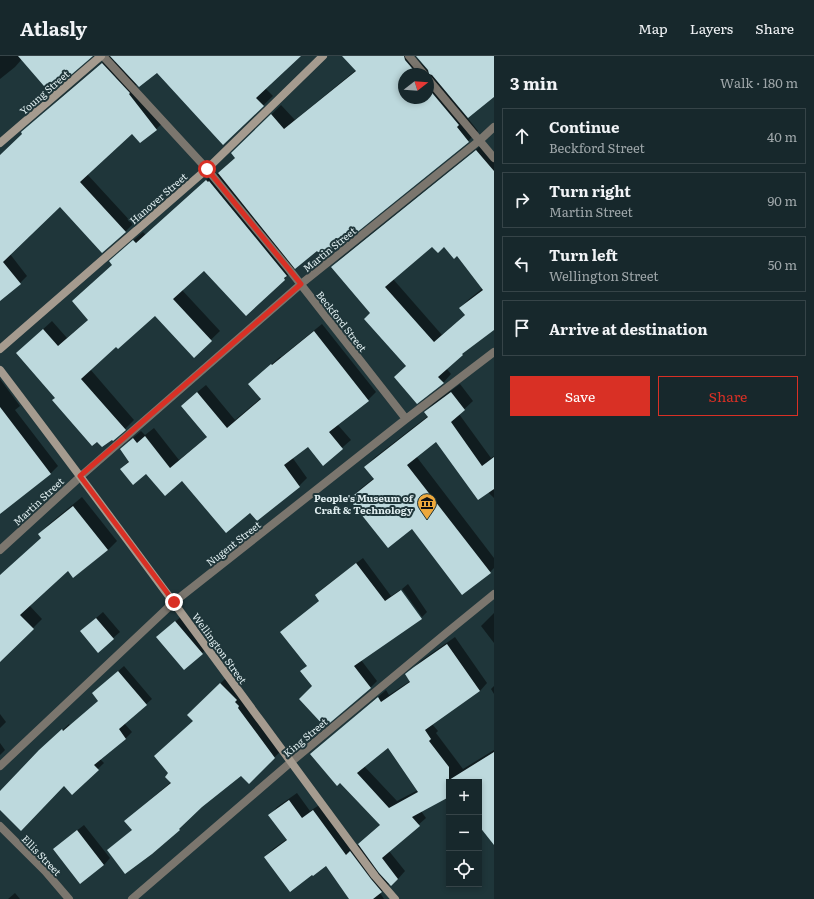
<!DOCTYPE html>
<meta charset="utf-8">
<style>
:root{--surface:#17282c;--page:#203034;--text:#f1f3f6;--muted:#9ea6a9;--line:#364448;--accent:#d93025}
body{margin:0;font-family:Literata,serif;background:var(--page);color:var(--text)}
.controls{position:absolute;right:12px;bottom:12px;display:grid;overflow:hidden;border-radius:0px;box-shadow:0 2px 6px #0003}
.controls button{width:36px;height:36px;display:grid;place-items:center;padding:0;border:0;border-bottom:1px solid var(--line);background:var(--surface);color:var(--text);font:20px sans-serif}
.compass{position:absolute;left:398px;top:12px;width:36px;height:36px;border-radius:50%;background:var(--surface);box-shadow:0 2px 6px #0003;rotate:73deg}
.stop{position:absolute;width:12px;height:12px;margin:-9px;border:3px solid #d93025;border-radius:50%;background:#fff}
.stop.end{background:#d93025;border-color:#fff;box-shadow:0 1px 4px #0008}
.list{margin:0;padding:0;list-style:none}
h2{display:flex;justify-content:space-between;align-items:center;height:52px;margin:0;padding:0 16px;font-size:17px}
h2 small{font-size:13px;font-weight:400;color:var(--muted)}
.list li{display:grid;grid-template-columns:26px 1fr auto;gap:12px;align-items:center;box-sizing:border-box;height:56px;margin:0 8px 8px;padding:0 8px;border:1px solid var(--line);border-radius:0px}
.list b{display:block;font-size:15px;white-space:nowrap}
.list p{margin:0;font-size:13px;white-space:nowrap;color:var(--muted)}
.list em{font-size:13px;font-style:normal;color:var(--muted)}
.actions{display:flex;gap:8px;padding:12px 16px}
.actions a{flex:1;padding:9px 0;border:1px solid var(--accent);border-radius:0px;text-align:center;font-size:14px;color:var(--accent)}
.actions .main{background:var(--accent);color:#fff}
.icon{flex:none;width:22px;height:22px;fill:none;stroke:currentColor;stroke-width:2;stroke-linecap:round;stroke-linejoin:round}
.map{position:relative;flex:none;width:494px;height:843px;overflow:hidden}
header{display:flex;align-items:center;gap:24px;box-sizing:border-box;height:56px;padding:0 20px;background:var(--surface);border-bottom:1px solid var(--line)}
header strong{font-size:19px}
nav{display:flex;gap:22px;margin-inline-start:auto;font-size:14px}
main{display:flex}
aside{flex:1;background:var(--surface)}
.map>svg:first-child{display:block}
</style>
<header>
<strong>Atlasly</strong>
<nav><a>Map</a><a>Layers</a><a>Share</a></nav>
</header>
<main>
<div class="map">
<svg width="494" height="843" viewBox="0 0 494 843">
<rect width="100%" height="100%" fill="#1f363a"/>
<path fill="#0007" fill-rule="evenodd" d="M0,0H91L22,3L15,11L0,23Z
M110,0L115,6L121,0H300L265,32L273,40L223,88L157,15L138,28L135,30L164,66L156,73L132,76L87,118L133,168L125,176L60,150L10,198L27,220L20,227L0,244V104L31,70L59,43Z
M343,0H411L415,4L417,3L434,20L478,75L468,85L324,201L317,193L295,210L292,213L294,214L284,223L205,214L182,234L220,275L194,300L155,259L116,290L90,313L134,364L125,373L56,342L17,297L52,265L67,282L89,263L113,208L120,196L143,176L146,179L215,116L217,118L219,117L236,101L232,97L281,49L295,64L356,14ZM404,18H428V42H404Z
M484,87L494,97V273L469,291L446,312L451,318L443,327L395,321L406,310L372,257L332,211L340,203ZM432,190H445L457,198L483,232L468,244L460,252L465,259L442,279L393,223Z
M322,268L376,336L368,344L338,369L351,384L323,408L308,389L292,401L307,422L299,430L250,455L182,424L146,417L121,413L129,405V385L141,375L145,379L154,372L179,404L207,381L190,342L206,329L235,364L261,342L258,320L280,301H281Z
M0,323L20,350L15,354L58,410L51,417L0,457Z
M460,328L473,345L459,358L491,402L494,400V442L436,385L416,400L494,502V512L490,516L412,472L351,443L359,434L374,422L365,411L374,402L428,360L425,356L434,347Z
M82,441L117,485L108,494L74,521L68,514L29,549L42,563L0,605V520L42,481L39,478L48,469Z
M363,502L391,540L400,534L420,562L361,604L377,625L371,631L313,630L302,615L308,609L320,545L316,539L322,533Z
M408,528L427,556L422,561L402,533Z
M103,556L120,576L113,582L81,575Z
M494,557V587L481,570Z
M182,560L209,591L202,597L164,575Z
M455,581L487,627L480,635L432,668L438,675L436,677L463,713L494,694V788L479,768V726H449V748L445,742L421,755L426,762L389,795L405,815L398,823L390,827L380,837L384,843H350L326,809L265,801L273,793L287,783L270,759L277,751L297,737L310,755L321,748L354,793L358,789H359L381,769L319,691L386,634L389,639L410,625L406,619L414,611L422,604ZM389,691L418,734L397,745L364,710Z
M124,610L152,643L124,667L132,676L126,682L100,703L104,707L72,738L64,729L0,753V736L47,688L69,668L70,670L99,644V632Z
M228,620L281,695L249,726L242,718L202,750L185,765L186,766L179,773L151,797L108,794L115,788L133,774L132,759L171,726L194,665L188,659Z
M494,630V638L491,633Z
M0,658L6,666L0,672Z
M0,687L5,694L0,699Z
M84,769L110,802L104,809L80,827L54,793L61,787Z
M15,837L20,843H8Z"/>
<path fill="#bdd9dd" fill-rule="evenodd" d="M18,0H93L50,37Z
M110,0H301L256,42L264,50L223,89L157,17L139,31Z
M342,0H404L405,4L417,18H404V42H428V32L459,69L457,71L469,86L324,203L317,195L295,213L218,117L235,102L231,97L271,58L284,73L356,15Z
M416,0H494V41L468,62L432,19L429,18L428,14Z
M102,7L130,37L129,38L157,74L140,87L132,78L80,126L126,176L102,197L60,151L3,206L21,228L0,245V99L22,78L21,76Z
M476,94L494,115V274L462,298L463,299L438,321L444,327L417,348L394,321L406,310L364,263L370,257L331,211ZM432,191L438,197L444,191L454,203L457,200L483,234L459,252L465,259L434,286L385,231Z
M206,124L208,126L209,125L287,220L284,222L285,224L246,260L204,215L173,243L212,285L194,302L155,260L118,293L116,291L81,323L126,374L113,385L112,384L102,391L97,386L92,390L52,344L55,342L16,297L43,273L58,290L88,264L72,245L112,209L109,205L133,184L136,187Z
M314,275L369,345L329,376L343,393L323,410L308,391L284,409L300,431L257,465L250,457L226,477L182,425L165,440L146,418L133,429L120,413L129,406L120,393L133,382L137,387L145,380L170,412L207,381L181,350L197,336L227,372L261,343L248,328L271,308L272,309Z
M451,336L465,354L451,366L482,410L494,401V433L478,444L436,386L407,409L491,517L462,539L412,473L388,492L349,443L374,423L364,411L428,361L424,356Z
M0,351L51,418L0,458Z
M73,450L108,494L73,522L68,515L20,559L34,573L0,606V519L41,482L38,478Z
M356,507L385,545L401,534L422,563L354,610L371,632L325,671L299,643L312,630L300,615L307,610L280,576L319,545L315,539Z
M96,562L114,583L98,597L80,575Z
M175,565L203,598L184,614L156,581Z
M447,588L480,635L425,674L431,683L429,685L449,711V724L494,696V789L479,770V726H449V741L412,761L420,770L382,802L398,823L391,830L379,817L358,788L380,769L340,727L337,730L310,698L378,641L381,646L410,626L405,618L414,611ZM388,692L418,736L389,752L357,717Z
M118,615L147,649L119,673L126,683L94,709L99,714L72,739L64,730L21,775L0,754V735L39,694L62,673L63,675L98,645L92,637Z
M220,627L237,644L235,646L239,650L238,652L275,702L249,728L241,720L202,751L179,773L180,774L152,798L125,818L107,794L132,774L124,765L171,727L165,721L168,717L154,700L193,665L187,659Z
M289,744L302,762L313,754L346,799L350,795L371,823L382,836L373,843H349L326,810L313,820L312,819L290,836L264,801L287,784L268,759Z
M77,774L104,809L80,828L53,793Z"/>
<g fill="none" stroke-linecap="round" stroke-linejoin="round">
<path stroke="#7b766e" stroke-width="8" d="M103,0L207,113L288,212L406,363
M409,0L424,18
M428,23L494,102
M0,494L81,420L301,228L480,84L494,71
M0,710L174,546L406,363L494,296
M0,770L45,815L69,843
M132,843L291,706L445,578L494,538"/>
<path stroke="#a59b8f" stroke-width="8" d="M0,87L101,0
M0,293L207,113L323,0
M0,314C127,481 250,651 375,820L395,843"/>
</g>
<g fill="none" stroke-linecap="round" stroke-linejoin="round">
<path stroke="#d93025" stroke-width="5" d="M174,546L80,420L301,228L207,113"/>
</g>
<defs>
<symbol id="museum-pin" viewBox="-11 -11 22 30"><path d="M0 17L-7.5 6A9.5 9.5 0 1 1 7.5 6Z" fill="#eda83c" stroke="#1f363a"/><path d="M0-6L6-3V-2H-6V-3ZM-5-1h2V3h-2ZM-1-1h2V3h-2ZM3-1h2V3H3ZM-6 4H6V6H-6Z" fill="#111"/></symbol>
</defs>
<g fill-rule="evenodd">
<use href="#museum-pin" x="416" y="436" width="22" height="30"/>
</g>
<g text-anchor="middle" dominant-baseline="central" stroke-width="4" stroke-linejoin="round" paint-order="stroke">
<g font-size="10" fill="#e0eef0" stroke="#1f363a">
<text transform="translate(44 36) rotate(-41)">Young Street</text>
<text transform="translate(158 142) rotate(-41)">Hanover Street</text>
<text transform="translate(329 193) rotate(-39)">Martin Street</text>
<text transform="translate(342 265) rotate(52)">Beckford Street</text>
<text transform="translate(38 445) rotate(-43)">Martin Street</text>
<text transform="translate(233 487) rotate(-38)">Nugent Street</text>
<text transform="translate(220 592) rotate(54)">Wellington Street</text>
<text transform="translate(305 681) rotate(-40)">King Street</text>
<text transform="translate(42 799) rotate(46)">Ellis Street</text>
</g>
<g font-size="10" font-weight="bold" fill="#e0eef0" stroke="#1f363a" text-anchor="end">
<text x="413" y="441">People's Museum of<tspan x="413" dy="12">Craft &amp; Technology</tspan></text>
</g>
</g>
</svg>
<div class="controls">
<button>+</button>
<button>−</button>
<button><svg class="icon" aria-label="locate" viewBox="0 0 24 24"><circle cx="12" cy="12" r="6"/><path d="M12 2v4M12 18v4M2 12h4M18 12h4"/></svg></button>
</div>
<svg class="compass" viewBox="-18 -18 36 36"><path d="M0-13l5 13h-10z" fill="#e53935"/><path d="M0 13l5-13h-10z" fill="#9ea6a9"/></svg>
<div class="stop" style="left:207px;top:113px"></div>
<div class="stop end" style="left:174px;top:546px"></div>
</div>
<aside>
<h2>3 min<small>Walk · 180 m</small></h2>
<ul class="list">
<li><svg class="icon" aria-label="ahead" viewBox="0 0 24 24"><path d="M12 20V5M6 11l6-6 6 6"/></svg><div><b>Continue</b><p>Beckford Street</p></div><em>40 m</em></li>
<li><svg class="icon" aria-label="right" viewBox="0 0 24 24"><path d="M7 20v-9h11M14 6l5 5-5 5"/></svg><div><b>Turn right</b><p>Martin Street</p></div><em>90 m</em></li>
<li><svg class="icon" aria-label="left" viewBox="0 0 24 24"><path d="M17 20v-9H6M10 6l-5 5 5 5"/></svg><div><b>Turn left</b><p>Wellington Street</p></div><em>50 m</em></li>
<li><svg class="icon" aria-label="arrive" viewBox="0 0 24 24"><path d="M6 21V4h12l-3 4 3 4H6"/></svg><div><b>Arrive at destination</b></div></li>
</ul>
<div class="actions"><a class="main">Save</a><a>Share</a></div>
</aside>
</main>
